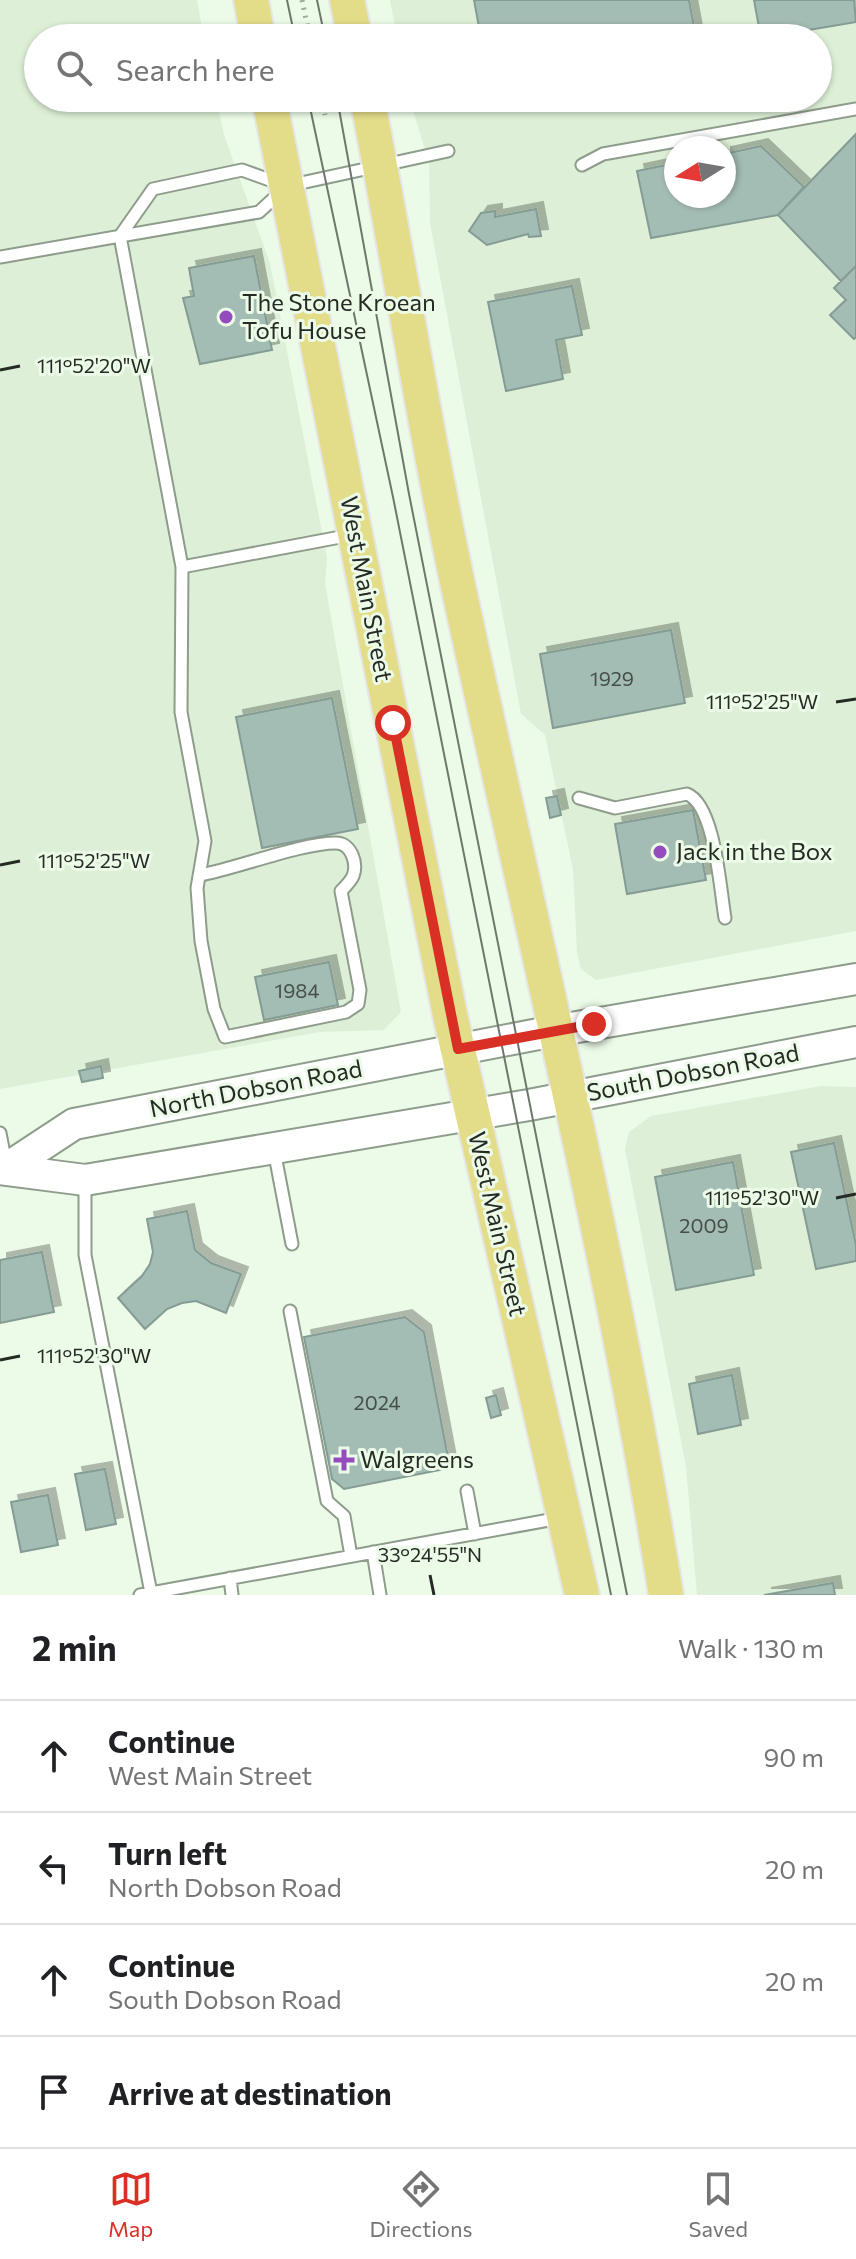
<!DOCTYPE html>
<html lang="en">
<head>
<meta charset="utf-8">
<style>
	body { margin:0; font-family:Commissioner,sans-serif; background:#f2f2f2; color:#202124 }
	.compass { position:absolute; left:664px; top:136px; width:72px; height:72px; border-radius:50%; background:#fff; box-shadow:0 2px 6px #0004; rotate:259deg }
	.stop { position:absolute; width:24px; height:24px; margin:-18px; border:6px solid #d93025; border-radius:50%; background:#fff }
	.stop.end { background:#d93025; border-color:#fff; box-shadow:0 2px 8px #0008 }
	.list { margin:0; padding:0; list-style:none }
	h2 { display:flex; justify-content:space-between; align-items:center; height:104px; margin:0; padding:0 32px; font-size:34px }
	h2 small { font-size:26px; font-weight:400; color:#757577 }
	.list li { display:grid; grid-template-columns:52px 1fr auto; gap:24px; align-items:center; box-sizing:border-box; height:112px; padding:0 32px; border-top:2px solid #e0e0e0 }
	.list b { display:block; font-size:30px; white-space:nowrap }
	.list p { margin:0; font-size:26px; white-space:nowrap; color:#757577 }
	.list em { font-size:26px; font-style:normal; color:#757577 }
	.icon { flex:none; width:44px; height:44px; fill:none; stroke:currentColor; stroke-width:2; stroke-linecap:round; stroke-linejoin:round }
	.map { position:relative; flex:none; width:856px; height:1595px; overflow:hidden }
	.search { position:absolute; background:#fff; box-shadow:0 2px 6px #0004; left:24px; right:24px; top:24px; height:88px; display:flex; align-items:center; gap:20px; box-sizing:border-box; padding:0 28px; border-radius:44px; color:#757577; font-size:30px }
	.sheet { height:552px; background:#fff }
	nav { display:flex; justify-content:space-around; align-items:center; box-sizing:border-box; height:112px; border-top:2px solid #e0e0e0; background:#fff; font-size:22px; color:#757577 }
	nav a { display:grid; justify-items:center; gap:4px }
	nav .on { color:#d93025 }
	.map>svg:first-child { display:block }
	.built { fill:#ddf0d7; fill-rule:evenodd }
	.building { fill:#a3bcb4; stroke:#849c94; stroke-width:2; filter:url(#shadow) }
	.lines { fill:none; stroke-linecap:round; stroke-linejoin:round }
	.service-casing { stroke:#8e9c8b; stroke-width:15 }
	.secondary-casing { stroke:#8e9c8b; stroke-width:34 }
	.primary-casing { stroke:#e5e6e5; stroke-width:38 }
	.path { stroke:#9eaa9b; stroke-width:5; stroke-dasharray:2 6; stroke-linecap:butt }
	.service { stroke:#fff; stroke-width:11 }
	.secondary { stroke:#fff; stroke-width:30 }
	.primary { stroke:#e3dc89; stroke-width:34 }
	.tram { stroke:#6e776c; stroke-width:2 }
	.route { stroke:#d93025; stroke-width:10 }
	.ticks { fill:none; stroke:#252b24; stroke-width:3 }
	.poi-dot { fill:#944bbe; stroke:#ecfbe8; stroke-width:3 }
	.labels { text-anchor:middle; stroke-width:6; stroke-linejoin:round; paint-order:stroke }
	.number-label { font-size:20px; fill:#444f48 }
	.poi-label { font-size:24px; fill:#252b24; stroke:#ecfbe8; text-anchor:start }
	.street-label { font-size:24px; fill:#252b24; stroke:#ecfbe8 }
	.ticks-label { font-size:20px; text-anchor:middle; fill:#252b24; stroke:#ecfbe8; stroke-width:6; stroke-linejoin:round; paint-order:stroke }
</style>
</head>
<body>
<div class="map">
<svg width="856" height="1595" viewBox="0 0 856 1595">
	<defs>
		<filter id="shadow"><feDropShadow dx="7" dy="-7" stdDeviation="0" flood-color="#0004"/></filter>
	</defs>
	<rect width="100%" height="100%" fill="#ecfbe8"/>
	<!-- built -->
	<path class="built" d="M0 0H197L204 38H38V98H216L224 135 270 263 327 558 325 583 401 1012 384 1030 320 1032 0 1089Z
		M390 0H856V931L596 980 581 969 577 953 573 870 545 735 521 714 430 223 429 162 409 98H818V38H397ZM676 148H724V196H676Z
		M821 1086 856 1087V1595H697L686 1467 625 1149 629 1132 651 1116Z"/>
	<!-- building -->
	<path class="building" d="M474 0H689L696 38H481Z
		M754 0H854L856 22 761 38Z
		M856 134V266L841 281 778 215Z
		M761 146 804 187 778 215 651 238 637 171 676 163V196H724V154Z
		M536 209 541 236 529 237 528 234 487 245 469 231 481 213 495 211V217Z
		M254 256 272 350 200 364 183 298 194 296 189 268Z
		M856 266V337L854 339 830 315 846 300 834 288Z
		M572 286 582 335 556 340 563 379 506 391 488 302Z
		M671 630 685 703 553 728 540 654Z
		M332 698 358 829 262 848 236 717Z
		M557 796 561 815 550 818 546 798Z
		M693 810 706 880 627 894 615 824Z
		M329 962 338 1005 264 1020 255 977Z
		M101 1066 103 1078 82 1082 79 1071Z
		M834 1143 856 1245V1261L816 1269 791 1152Z
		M733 1162 754 1275 676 1290 655 1177Z
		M187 1211 195 1250 211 1263 241 1274 226 1313 196 1301 182 1303 167 1309 145 1329 118 1298 142 1276 150 1264 153 1252 147 1219Z
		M42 1252 54 1312 0 1323V1260Z
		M405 1317 424 1332 450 1468 344 1489 332 1479 304 1337Z
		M732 1375 741 1425 698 1434 689 1384Z
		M496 1395 501 1415 491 1418 486 1398Z
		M105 1469 116 1524 86 1530 75 1474Z
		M48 1495 58 1545 21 1552 11 1502Z
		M833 1583 835 1595H764Z"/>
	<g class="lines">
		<defs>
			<path id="service" d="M582 165 603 154 856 109
				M0 257 259 212 287 186 448 151
				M182 567 351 535
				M579 798 615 808 687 794C715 805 720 889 725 918
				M200 875C238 868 301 843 336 843 351 843 358 863 353 876 351 881 345 887 341 891L360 990 358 1004 346 1012 225 1037 214 1009 201 941 197 888 205 841 181 712 182 567 120 236 153 189 242 170 278 183
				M0 1133 6 1164
				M274 1150 292 1244
				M85 1181V1255L151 1593
				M290 1311 327 1501 344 1516 351 1556
				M467 1491 475 1534
				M373 1552 380 1595
				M230 1578 232 1595
				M140 1595 560 1518"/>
			<path id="secondary" d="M7 1168 74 1124 554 1031 856 979
				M0 1169 85 1180 529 1105 856 1042"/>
			<path id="primary" d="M251 0 258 38
				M347 0 355 38
				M269 98 450 1015 582 1595
				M367 98C401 271 427 446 465 618 535 943 614 1267 666 1595"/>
		</defs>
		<!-- service casing -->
		<use href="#service" class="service-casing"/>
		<!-- secondary casing -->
		<use href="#secondary" class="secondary-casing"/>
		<!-- primary casing -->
		<use href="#primary" class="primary-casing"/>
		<!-- path -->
		<path class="path" d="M302 0 310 38
			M322 98 325 115"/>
		<!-- service -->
		<use href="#service" class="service"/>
		<!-- secondary -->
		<use href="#secondary" class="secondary"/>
		<!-- primary -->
		<use href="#primary" class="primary"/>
		<!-- tram -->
		<path class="tram" d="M287 0 295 38
			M317 0 325 38
			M308 98 393 497 611 1595
			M337 98 409 494 627 1595"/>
	</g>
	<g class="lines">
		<!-- route -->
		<path class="route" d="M393 723 458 1049 594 1024"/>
	</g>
	<!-- ticks -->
	<path class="ticks" d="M0 370 20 366M836 702 856 699M0 865 20 861M836 1198 856 1194M0 1360 20 1356M430 1575 434 1595"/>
	<!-- markers -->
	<g class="poi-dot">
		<circle cx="226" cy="317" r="8"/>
		<circle cx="660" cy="852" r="8"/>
		<path d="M340 1448h8v8h8v8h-8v8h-8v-8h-8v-8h8z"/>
	</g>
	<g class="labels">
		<!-- number labels -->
		<g class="number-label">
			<text x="612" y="686">1929</text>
			<text x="297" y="998">1984</text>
			<text x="704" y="1233">2009</text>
			<text x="377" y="1410">2024</text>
		</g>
		<!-- poi labels -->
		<g class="poi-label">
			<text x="242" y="311">The Stone Kroean<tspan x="242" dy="28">Tofu House</tspan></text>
			<text x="676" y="860">Jack in the Box</text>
			<text x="360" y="1468">Walgreens</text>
		</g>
		<!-- street labels -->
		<g class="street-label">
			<text transform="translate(366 589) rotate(79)" y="8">West Main Street</text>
			<text transform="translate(693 1073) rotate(-11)" y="8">South Dobson Road</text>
			<text transform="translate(256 1089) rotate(-11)" y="8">North Dobson Road</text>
			<text transform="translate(497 1224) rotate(77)" y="8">West Main Street</text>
		</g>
	</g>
	<g class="ticks-label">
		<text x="94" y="373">111°52'20"W</text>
		<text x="762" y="709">111°52'25"W</text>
		<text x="94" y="868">111°52'25"W</text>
		<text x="762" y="1205">111°52'30"W</text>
		<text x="94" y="1363">111°52'30"W</text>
		<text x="430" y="1562">33°24'55"N</text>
	</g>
</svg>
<svg class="compass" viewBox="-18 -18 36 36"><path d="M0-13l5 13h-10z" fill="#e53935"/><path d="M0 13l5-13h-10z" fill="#757577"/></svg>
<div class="stop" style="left:393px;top:723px"></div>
<div class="stop end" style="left:594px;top:1024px"></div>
<div class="search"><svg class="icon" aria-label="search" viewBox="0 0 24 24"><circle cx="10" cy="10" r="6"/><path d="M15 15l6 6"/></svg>Search here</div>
</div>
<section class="sheet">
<h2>2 min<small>Walk · 130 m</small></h2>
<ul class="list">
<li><svg class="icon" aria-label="ahead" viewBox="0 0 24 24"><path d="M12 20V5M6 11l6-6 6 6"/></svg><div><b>Continue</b><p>West Main Street</p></div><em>90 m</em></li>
<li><svg class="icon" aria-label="left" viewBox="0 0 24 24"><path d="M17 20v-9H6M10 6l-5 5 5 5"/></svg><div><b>Turn left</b><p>North Dobson Road</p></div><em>20 m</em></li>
<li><svg class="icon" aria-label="ahead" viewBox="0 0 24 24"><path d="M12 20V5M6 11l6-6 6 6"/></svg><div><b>Continue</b><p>South Dobson Road</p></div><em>20 m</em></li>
<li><svg class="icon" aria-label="arrive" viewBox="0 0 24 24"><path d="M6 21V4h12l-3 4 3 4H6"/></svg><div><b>Arrive at destination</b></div></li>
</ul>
</section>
<nav>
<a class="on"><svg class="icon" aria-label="map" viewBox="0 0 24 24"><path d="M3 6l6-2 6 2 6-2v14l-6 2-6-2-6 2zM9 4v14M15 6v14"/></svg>Map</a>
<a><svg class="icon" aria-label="directions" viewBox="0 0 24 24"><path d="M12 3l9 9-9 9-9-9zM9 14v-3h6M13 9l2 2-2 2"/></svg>Directions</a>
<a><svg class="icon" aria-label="saved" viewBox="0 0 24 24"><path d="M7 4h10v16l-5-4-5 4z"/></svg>Saved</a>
</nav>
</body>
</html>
